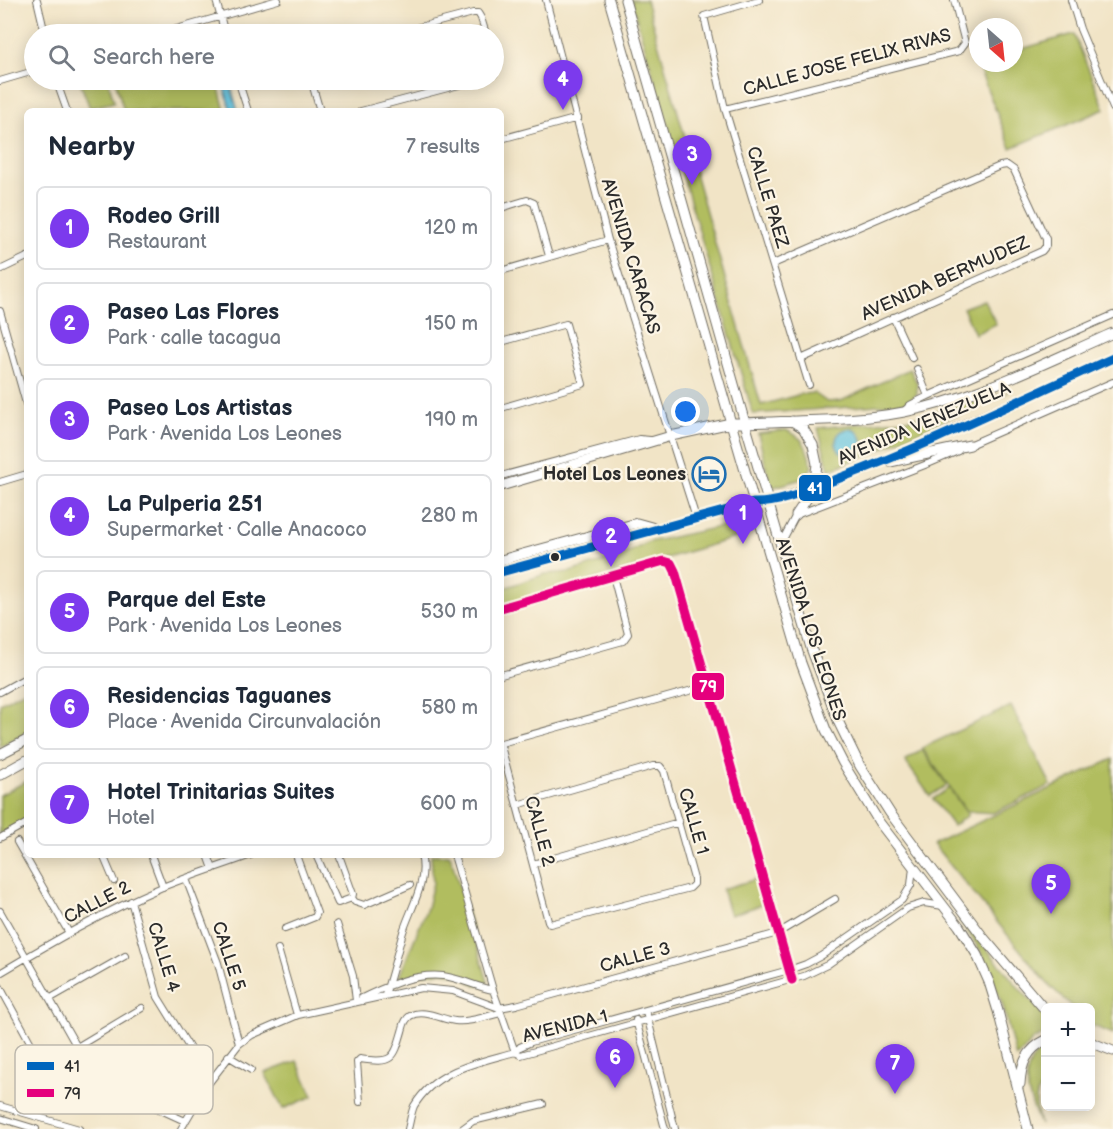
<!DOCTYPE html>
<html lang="en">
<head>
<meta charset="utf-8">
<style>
	body { margin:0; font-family:"Balsamiq Sans",sans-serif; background:#f2f2f3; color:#1f2937 }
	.controls { position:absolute; right:18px; bottom:18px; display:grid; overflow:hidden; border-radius:9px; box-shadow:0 3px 15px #0003 }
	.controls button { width:54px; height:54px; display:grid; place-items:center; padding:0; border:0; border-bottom:2px solid #e0e1e3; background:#fff; color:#1f2937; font:30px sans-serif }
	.compass { position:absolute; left:969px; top:18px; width:54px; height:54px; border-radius:50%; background:#fff; box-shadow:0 3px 15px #0003; rotate:153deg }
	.you { position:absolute; left:686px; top:412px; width:21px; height:21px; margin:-15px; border:4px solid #fff; border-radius:50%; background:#1a73e8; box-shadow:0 0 0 9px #1a73e833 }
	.badge { display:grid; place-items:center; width:39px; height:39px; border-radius:50%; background:#7c3aed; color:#fff; font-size:20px; font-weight:700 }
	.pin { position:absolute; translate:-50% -50px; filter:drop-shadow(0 2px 3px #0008) }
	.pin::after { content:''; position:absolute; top:32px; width:21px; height:18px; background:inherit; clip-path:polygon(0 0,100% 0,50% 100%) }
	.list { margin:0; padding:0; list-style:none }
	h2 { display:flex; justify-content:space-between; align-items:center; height:78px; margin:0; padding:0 24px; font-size:26px }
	h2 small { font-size:20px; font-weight:400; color:#747a83 }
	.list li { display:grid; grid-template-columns:39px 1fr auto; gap:18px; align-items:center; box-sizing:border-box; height:84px; margin:0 12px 12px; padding:0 12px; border:2px solid #e0e1e3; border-radius:9px }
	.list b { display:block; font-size:22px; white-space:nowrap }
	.list p { margin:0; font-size:20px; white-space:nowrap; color:#747a83 }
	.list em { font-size:20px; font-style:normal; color:#747a83 }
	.icon { flex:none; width:33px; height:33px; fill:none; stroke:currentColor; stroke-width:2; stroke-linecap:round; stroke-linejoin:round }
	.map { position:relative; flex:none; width:1113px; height:1129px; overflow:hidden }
	.search { position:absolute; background:#fff; box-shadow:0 3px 15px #0003; left:24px; top:24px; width:480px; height:66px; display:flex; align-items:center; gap:15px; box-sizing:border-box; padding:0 21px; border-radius:33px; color:#747a83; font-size:22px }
	.panel { position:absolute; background:#fff; box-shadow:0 3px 15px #0003; left:24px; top:108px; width:480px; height:750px; border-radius:9px }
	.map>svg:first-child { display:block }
	.green { fill:#b1bd5f; stroke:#6e7445; stroke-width:1.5 }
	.water { fill:#61c2df; stroke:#467685; stroke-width:1.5 }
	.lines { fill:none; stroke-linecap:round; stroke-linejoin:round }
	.street-casing { stroke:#706c61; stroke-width:8 }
	.secondary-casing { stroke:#706c61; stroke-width:11 }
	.primary-casing { stroke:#706c61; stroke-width:11 }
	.street { stroke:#fff; stroke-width:6 }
	.secondary { stroke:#fff; stroke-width:9 }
	.primary { stroke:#fff; stroke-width:9 }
	.bus-1-casing { stroke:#fcf5e5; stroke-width:14 }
	.bus-2-casing { stroke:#fcf5e5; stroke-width:14 }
	.bus-1 { stroke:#0065bd; stroke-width:9 }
	.bus-2 { stroke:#e5007d; stroke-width:9 }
	.bus-dot { fill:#2b2b2b; stroke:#fcf5e5; stroke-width:2 }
	.labels { text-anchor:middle; stroke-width:4.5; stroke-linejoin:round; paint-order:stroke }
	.street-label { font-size:18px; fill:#2b2b2b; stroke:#fcf5e5 }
	.poi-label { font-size:18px; font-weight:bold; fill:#2b2b2b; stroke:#fcf5e5; text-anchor:end }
	.key { fill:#fcf5e5; stroke:#bdb8ad; stroke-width:1.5 }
	.key-label { font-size:16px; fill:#2b2b2b }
	.line-badge { stroke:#fcf5e5; stroke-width:2 }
	.badge-label { font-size:16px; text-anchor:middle; font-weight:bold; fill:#fff }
</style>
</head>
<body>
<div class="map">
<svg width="1113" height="1129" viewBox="0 0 1113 1129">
	<rect width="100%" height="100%" fill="#fcf5e5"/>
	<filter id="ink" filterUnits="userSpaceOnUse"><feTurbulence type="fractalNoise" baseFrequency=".0167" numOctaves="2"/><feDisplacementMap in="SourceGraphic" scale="12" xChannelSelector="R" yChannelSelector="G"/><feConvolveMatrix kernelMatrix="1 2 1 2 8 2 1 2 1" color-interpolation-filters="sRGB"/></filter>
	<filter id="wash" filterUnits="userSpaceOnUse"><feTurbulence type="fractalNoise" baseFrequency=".008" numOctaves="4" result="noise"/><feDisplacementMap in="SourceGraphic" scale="24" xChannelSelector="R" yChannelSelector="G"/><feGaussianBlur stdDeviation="1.35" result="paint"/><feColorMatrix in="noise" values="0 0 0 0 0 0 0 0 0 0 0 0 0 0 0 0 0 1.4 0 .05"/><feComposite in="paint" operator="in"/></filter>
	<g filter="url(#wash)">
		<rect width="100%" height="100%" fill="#f1e4c6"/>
		<!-- green -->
		<path class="green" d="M631 0H646L761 405 802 394 814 393 827 402 841 401 910 369 917 383V394L906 403 753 414Z
			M1074 34 1105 109 1011 148 976 61 978 60V63H1014V51Z
			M79 80H108L114 102 90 108Z
			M115 80H217L225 111H124Z
			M984 300 996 324 975 334 963 308Z
			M1008 392 883 448 829 470 818 428 908 419Z
			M786 430C806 439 806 446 812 467L805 478 771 488 758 434Z
			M738 523 742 534 738 537 501 607V589L545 574 570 572 621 556 649 542Z
			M27 689V733L0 747V703Z
			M1011 706 1051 785 993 813 966 811 922 748Z
			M922 750 947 785 930 796 905 761Z
			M1113 759V1034L1091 1025 1090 1008 1072 1007 1047 983 933 844Z
			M27 781V820L0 835V795Z
			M949 788 968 815 953 826 933 799Z
			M431 855H450L488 982 476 986 459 975 441 972 399 977 427 908 433 883Z
			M757 879 764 904 730 915 722 889Z
			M958 917 968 926 1019 988 1045 1015V1034L1034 1039 1016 1058 1003 1006 982 953Z
			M1045 1046V1081C1032 1097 1036 1105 1040 1125 1031 1100 1018 1079 1035 1056 1038 1051 1040 1049 1045 1046Z
			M297 1061 313 1096 283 1109 265 1073Z"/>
		<!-- water -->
		<path class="water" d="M222 80H229L238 111H231Z
			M836 442a13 13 0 1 1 26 0a13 13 0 1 1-26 0Z"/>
	</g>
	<g filter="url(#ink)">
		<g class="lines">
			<defs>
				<path id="street" d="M37 0 45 34
					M216 0 225 34
					M546 0 608 240 696 518
					M759 0 704 16 725 109 809 385
					M1071 0 1080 29 1113 108
					M159 34 278 0
					M393 34 473 13H478L481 18 486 34
					M494 59 496 68 494 74
					M56 80 67 111
					M238 80 248 111
					M311 80 320 111
					M0 81 34 71
					M725 109 959 51 965 43 954 0
					M361 111 478 80
					M501 139 578 118
					M501 208 527 200 534 203 549 256
					M773 264 1000 166 1007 165 1014 170 1046 239V246L1042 251 801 359
					M0 270 27 257
					M501 271 608 240
					M0 311 27 407
					M893 317 912 358
					M501 342 566 324 583 384 501 408
					M917 369 928 396
					M904 411 910 405 928 396 1113 315
					M967 446 1113 382
					M501 476 639 439 650 440
					M0 482 27 474
					M781 543 796 515 930 463 958 451
					M501 608 664 561 671 563 675 571 792 980
					M501 675 623 641 628 634 613 576
					M0 692 27 677
					M501 743 707 686
					M501 746 548 921 550 924 690 888 694 884V879L664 771 660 766H653L517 805
					M0 838 27 823
					M17 842 69 933
					M103 855 114 881
					M151 855 163 887
					M208 855 213 869
					M316 855 338 903 352 898 353 894 339 855
					M454 855 493 990 515 1052
					M533 864 679 822
					M186 879 218 963 239 1044
					M352 898 355 902 364 905 410 885
					M131 901 158 997 210 1081
					M0 911 77 1047 142 1008
					M337 924 353 976 356 1001
					M285 929 315 917 317 913 296 855
					M278 949 297 1015
					M0 973C52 942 104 912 160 888 190 876 221 866 251 855
					M0 987 40 1060V1067L23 1112
					M385 995C392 974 397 953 403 932 411 907 428 882 421 855
					M51 998 125 956
					M362 998C387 986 414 973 443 976 460 978 476 987 493 990
					M646 1011 675 1129
					M636 1020 665 1129
					M515 1052 521 1055 804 976 827 965 908 908 924 903 943 906
					M106 1053 165 1076 205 1088
					M228 1056 251 1070
					M74 1084 148 1104 185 1121
					M360 1102 357 1062 360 1059C394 1064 394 1059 403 1028 404 1023 406 1019 410 1016 424 1008 442 1020 455 1021 470 1023 486 1016 501 1013
					M0 1106 79 1129
					M0 1118 36 1129
					M181 1129 205 1088 239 1044 252 1035 298 1015 421 988 453 991 499 1008 516 1005 778 933 835 899
					M408 1129C410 1122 411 1113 414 1106 436 1069 477 1063 515 1052L520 1047 531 1042 789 970 806 964 821 956 902 900 911 885 913 867
					M462 1129 473 1121 543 1104"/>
				<path id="secondary" d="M609 0 731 423
					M625 0 745 423C798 420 852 422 904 412 977 398 1046 362 1113 333
					M792 421 803 428 813 445 817 464 814 488 796 515
					M890 462 970 445
					M770 503 873 465 1113 358"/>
				<path id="primary" d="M731 423 801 663 826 730 843 763 879 822 959 926 977 955 989 982 998 1011 1028 1129
					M501 486 671 436 731 423H745L811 648 839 723 860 766 890 813 983 937 1046 1011
					M501 560 637 523 655 528
					M501 572 753 503H770
					M0 754 27 740
					M0 775 27 760
					M1090 1042 1113 1051
					M1020 1084C1021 1064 1027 1049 1046 1040"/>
			</defs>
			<!-- street casing -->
			<use href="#street" class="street-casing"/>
			<!-- secondary casing -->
			<use href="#secondary" class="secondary-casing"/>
			<!-- primary casing -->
			<use href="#primary" class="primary-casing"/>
			<!-- street -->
			<use href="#street" class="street"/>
			<!-- secondary -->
			<use href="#secondary" class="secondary"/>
			<!-- primary -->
			<use href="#primary" class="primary"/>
			<defs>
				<path id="bus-1" d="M501 572 753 503C783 504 813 488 840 478 933 443 1023 398 1113 358"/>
				<path id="bus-2" d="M501 608 664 561 671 563 675 571 792 980"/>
			</defs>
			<!-- bus-1 casing -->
			<use href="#bus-1" class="bus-1-casing"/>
			<!-- bus-2 casing -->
			<use href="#bus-2" class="bus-2-casing"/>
			<!-- bus-1 -->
			<use href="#bus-1" class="bus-1"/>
			<!-- bus-2 -->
			<use href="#bus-2" class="bus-2"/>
		</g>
	</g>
	<!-- icons -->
	<defs>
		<symbol id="hotel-ring" viewBox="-11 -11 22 22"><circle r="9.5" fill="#fcf5e5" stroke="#1f6fb2" stroke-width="1.5"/><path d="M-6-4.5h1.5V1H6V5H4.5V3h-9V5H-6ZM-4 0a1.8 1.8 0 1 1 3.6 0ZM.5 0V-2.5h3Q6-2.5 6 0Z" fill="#1f6fb2"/></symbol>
	</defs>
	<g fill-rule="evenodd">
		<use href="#hotel-ring" x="690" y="455" width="38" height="38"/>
	</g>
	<!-- markers -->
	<circle class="bus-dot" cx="555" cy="557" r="5"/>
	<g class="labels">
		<!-- street labels -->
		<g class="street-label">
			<text transform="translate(847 62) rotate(-15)" y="6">CALLE JOSE FELIX RIVAS</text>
			<text transform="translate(768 197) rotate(73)" y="6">CALLE PAEZ</text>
			<text transform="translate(631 256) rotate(73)" y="6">AVENIDA CARACAS</text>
			<text transform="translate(945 278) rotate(-24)" y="6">AVENIDA BERMUDEZ</text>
			<text transform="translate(924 423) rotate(-23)" y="6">AVENIDA VENEZUELA</text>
			<text transform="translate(811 629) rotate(72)" y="6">AVENIDA LOS LEONES</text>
			<text transform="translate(694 821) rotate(74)" y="6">CALLE 1</text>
			<text transform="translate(540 831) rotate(75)" y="6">CALLE 2</text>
			<text transform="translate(97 902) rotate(-27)" y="6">CALLE 2</text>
			<text transform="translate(229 956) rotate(72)" y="6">CALLE 5</text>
			<text transform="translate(164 957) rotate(73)" y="6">CALLE 4</text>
			<text transform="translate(635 957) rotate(-15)" y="6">CALLE 3</text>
			<text transform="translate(565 1026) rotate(-14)" y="6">AVENIDA 1</text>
		</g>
		<!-- poi labels -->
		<g class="poi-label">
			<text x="686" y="480">Hotel Los Leones</text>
		</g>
	</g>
	<!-- legend -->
	<rect x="15" y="1045" width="198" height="69" rx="9" class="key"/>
	<rect x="27" y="1062" width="27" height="8" fill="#0065bd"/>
	<rect x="27" y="1089" width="27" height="8" fill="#e5007d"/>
	<g class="key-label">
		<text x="64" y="1072">41</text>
		<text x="64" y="1099">79</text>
	</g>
	<g class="line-badge">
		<rect x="798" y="474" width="34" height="28" rx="6" fill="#0065bd"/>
		<rect x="691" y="672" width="34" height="29" rx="6" fill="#e5007d"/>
	</g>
	<g class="badge-label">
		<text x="815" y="494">41</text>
		<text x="708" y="692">79</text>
	</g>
</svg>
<div class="controls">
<button>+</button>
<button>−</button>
</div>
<svg class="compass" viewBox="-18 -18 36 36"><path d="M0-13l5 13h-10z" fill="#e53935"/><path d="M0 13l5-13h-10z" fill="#747a83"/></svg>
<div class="you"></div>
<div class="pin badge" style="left:743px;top:544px">1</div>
<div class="pin badge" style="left:611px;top:567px">2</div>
<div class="pin badge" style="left:692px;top:185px">3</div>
<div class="pin badge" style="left:563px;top:110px">4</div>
<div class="pin badge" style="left:1051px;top:914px">5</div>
<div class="pin badge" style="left:615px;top:1088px">6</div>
<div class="pin badge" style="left:895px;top:1094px">7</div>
<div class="search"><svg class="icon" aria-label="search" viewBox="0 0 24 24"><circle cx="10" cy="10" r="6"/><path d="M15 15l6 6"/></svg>Search here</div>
<section class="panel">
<h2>Nearby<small>7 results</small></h2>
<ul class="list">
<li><span class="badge">1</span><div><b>Rodeo Grill</b><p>Restaurant</p></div><em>120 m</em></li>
<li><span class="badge">2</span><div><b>Paseo Las Flores</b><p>Park · calle tacagua</p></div><em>150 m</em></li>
<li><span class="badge">3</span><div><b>Paseo Los Artistas</b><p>Park · Avenida Los Leones</p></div><em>190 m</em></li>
<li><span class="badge">4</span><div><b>La Pulperia 251</b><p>Supermarket · Calle Anacoco</p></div><em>280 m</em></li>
<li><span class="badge">5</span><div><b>Parque del Este</b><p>Park · Avenida Los Leones</p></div><em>530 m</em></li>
<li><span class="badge">6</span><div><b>Residencias Taguanes</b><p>Place · Avenida Circunvalación</p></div><em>580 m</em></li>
<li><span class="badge">7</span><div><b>Hotel Trinitarias Suites</b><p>Hotel</p></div><em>600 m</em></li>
</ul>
</section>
</div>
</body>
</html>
